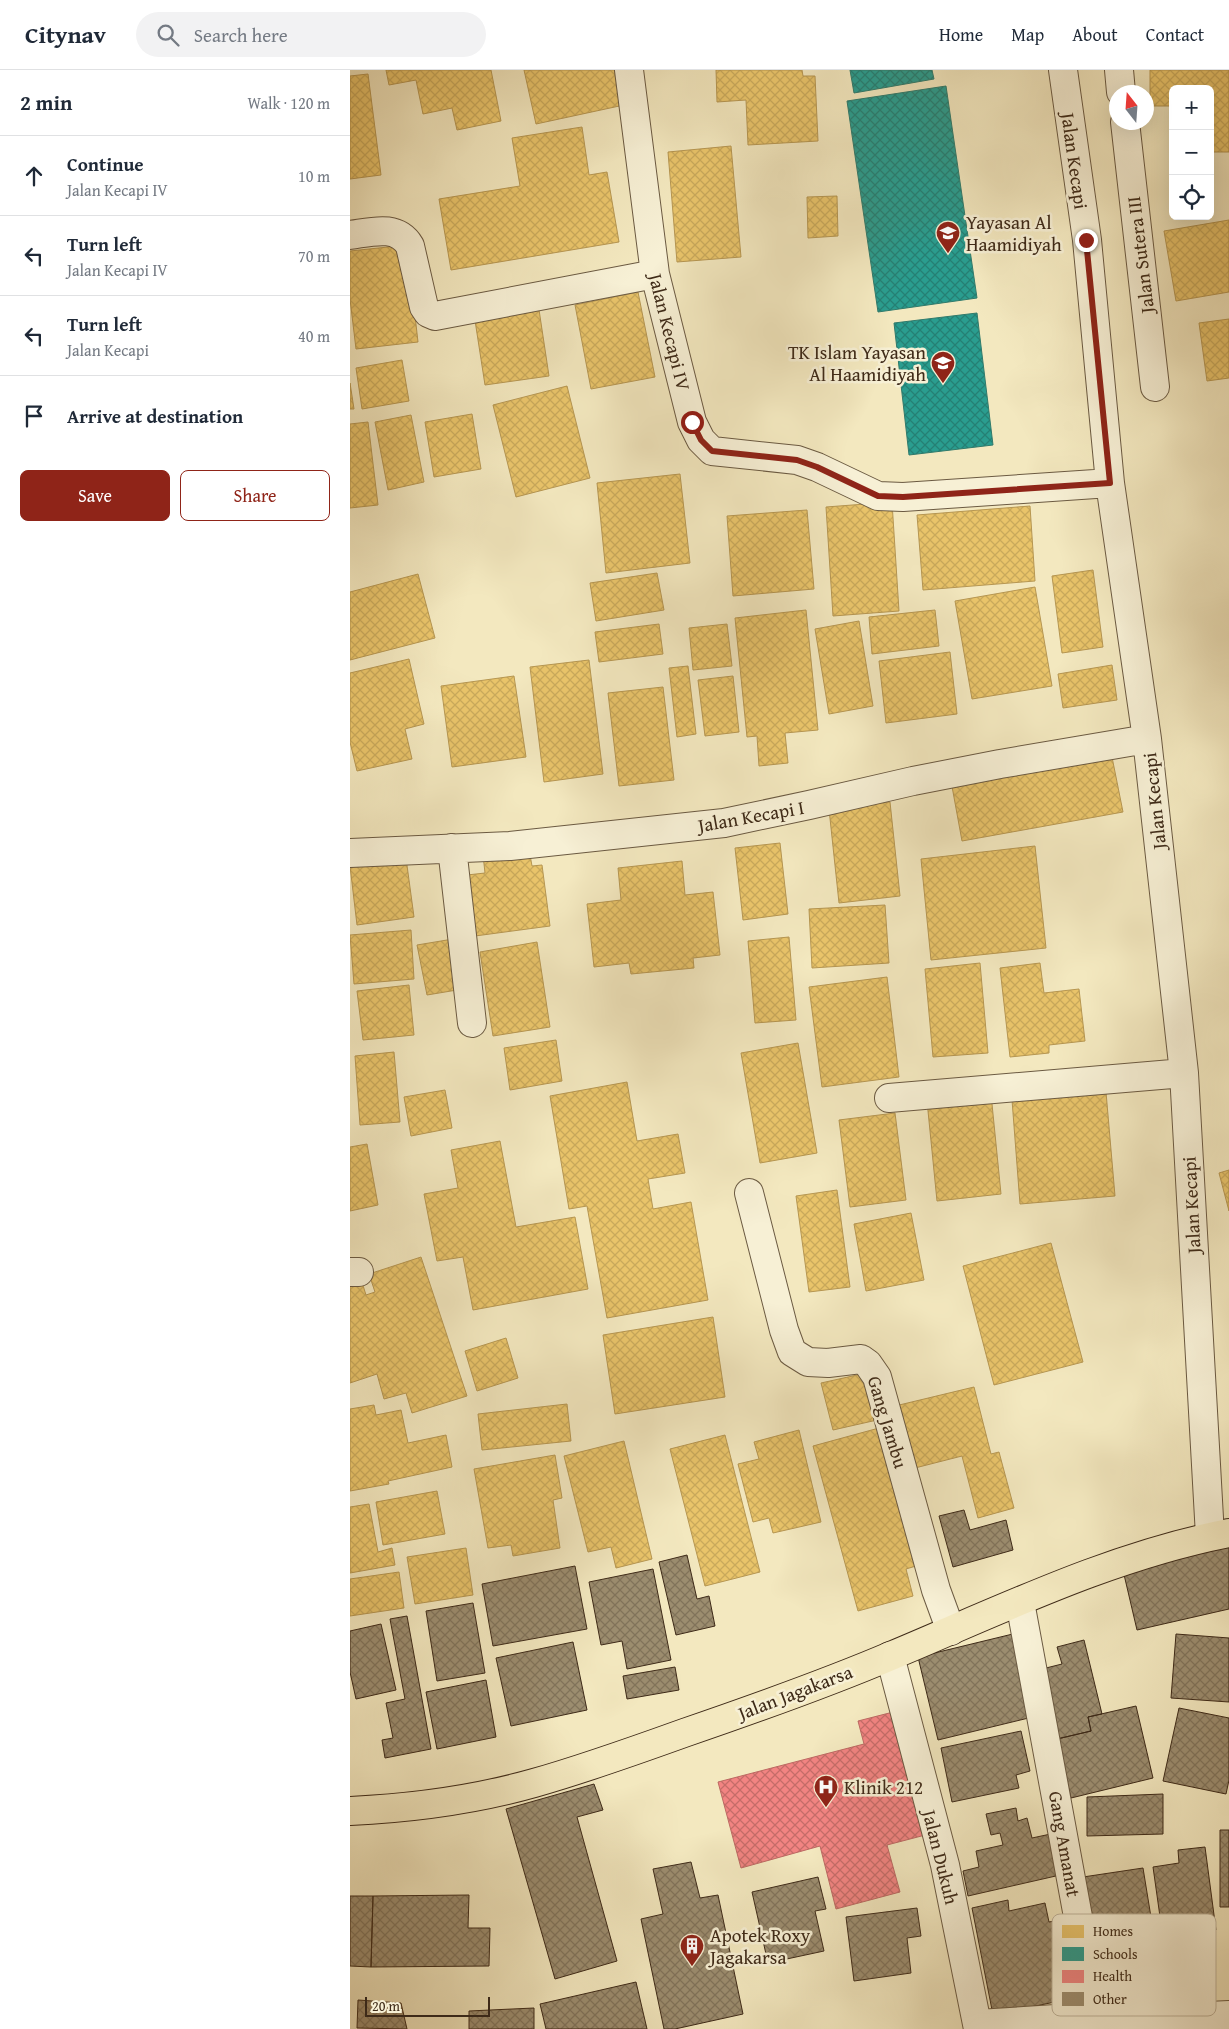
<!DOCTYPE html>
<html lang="en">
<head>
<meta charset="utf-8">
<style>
	body { margin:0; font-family:"Gentium Book Plus",serif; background:#f2f2f3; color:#1f2937 }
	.controls { position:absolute; right:15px; top:15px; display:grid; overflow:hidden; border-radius:8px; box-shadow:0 5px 20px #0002 }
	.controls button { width:45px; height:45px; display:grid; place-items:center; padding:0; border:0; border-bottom:1px solid #e0e1e3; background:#fff; color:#1f2937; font:25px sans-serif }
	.compass { position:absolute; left:759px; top:15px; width:45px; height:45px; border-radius:50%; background:#fff; box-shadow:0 5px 20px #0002; rotate:343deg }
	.scale { position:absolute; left:15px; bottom:12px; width:125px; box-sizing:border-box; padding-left:5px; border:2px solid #3e2a18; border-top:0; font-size:14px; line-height:18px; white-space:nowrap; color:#3e2a18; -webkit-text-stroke:4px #f7f0d5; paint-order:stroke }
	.stop { position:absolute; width:15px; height:15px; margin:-11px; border:4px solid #8f2418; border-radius:50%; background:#fff }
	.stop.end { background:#8f2418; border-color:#fff; box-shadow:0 1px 5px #0008 }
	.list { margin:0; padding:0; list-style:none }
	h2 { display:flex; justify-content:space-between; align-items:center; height:65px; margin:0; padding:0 20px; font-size:21px }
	h2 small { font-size:16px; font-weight:400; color:#747a83 }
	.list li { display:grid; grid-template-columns:32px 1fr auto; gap:15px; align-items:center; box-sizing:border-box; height:80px; padding:0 20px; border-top:1px solid #e0e1e3 }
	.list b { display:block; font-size:19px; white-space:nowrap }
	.list p { margin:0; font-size:16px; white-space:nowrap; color:#747a83 }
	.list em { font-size:16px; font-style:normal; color:#747a83 }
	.actions { display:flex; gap:10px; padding:15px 20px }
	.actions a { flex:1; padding:11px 0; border:1px solid #8f2418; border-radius:8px; text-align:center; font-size:18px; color:#8f2418 }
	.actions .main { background:#8f2418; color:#fff }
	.icon { flex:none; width:28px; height:28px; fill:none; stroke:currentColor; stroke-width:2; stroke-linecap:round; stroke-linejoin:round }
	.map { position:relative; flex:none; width:879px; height:1959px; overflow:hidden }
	header { display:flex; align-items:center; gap:30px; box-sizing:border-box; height:70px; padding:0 25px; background:#fff; border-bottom:1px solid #e0e1e3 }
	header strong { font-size:24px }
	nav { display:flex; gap:28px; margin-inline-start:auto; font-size:18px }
	.search { width:350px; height:45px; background:#f2f2f3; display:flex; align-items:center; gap:12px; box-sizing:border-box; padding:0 18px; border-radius:28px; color:#747a83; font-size:19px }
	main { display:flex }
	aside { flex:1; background:#fff }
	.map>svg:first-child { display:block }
	.homes { fill:url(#homes-cross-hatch); stroke:#b69651 }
	.schools { fill:url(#schools-cross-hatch); stroke:#307a6b }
	.health { fill:url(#health-cross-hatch); stroke:#bc6962 }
	.building { fill:url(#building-cross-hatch); stroke:#3e2a18 }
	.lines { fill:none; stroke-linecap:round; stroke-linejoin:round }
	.minor-casing { stroke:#6b5a42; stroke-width:30 }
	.major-casing { stroke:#3e2a18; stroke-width:30 }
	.minor { stroke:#f7f0d5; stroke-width:28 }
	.major { stroke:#f3e8bf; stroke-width:28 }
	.route { stroke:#8f2418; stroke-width:6 }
	.labels { text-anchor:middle; stroke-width:5; stroke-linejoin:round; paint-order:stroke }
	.street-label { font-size:19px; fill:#3e2a18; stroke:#f7f0d5 }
	.poi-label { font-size:19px; fill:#3e2a18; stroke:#f7f0d5; text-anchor:start }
	.key { fill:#f7f0d5; stroke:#c0b59c; stroke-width:1 }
	.key-label { font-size:14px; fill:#3e2a18 }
</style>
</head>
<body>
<header>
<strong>Citynav</strong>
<div class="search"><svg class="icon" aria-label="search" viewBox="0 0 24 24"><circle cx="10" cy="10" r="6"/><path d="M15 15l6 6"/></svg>Search here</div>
<nav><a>Home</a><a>Map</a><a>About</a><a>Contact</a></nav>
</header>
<main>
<aside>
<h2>2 min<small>Walk · 120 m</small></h2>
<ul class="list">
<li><svg class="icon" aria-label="ahead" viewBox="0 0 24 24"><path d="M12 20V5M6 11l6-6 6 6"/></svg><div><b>Continue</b><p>Jalan Kecapi IV</p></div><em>10 m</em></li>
<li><svg class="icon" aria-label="left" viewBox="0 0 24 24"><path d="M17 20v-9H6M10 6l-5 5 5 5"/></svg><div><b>Turn left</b><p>Jalan Kecapi IV</p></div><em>70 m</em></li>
<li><svg class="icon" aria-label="left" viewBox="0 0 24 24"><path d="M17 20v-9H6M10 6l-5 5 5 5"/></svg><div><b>Turn left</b><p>Jalan Kecapi</p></div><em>40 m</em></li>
<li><svg class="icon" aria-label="arrive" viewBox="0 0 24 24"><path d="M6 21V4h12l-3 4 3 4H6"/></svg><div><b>Arrive at destination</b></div></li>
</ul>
<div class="actions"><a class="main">Save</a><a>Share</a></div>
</aside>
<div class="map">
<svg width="879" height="1959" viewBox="0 0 879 1959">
	<defs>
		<pattern id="homes-cross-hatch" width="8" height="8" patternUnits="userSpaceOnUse" patternTransform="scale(1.25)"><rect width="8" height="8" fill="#e9c46a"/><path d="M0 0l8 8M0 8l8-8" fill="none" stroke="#c9a95b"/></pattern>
		<pattern id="schools-cross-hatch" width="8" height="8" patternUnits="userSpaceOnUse" patternTransform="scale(1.25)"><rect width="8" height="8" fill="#2a9d8f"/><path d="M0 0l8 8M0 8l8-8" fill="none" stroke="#258074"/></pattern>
		<pattern id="health-cross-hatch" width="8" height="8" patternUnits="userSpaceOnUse" patternTransform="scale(1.25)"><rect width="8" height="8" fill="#f28482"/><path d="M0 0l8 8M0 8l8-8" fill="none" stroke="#c56c69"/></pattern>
		<pattern id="building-cross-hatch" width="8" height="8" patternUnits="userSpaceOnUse" patternTransform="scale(1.25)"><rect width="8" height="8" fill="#9c8d6f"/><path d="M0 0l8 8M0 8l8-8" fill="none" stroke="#81735a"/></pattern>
	</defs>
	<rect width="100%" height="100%" fill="#f3e8bf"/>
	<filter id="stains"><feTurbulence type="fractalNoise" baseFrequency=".004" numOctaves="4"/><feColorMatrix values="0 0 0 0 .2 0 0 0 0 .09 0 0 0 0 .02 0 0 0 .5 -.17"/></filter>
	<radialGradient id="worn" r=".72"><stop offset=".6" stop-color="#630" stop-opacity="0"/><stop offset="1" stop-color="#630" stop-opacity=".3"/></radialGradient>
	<!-- homes -->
	<path class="homes" d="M36 0H141L151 51 107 60 102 38 73 44 66 10 39 15Z
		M174 0H266L274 35 186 54Z
		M366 0H452L453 6H465L468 71 398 75 396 30 367 32Z
		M800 0H879V82H860V19H823V36H800Z
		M18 4 31 105 0 109V6Z
		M232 57 239 105 257 102 269 172 101 200 89 129 170 116 162 68Z
		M381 76 391 187 327 192 318 82Z
		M487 126 488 166 458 168 457 127Z
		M879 150V222L826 231 814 161Z
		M57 175 68 272 6 279 0 229V181Z
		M288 222 305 307 241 319 225 235Z
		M188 233 199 306 135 315 124 244Z
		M879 249V308L857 311 849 253Z
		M52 290 59 331 12 339 6 298Z
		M0 313 4 339H0Z
		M217 316 240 408 166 427 143 335Z
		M122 344 131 399 84 407 75 352Z
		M61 345 74 412 38 420 25 352Z
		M18 352 28 435 0 438V354Z
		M330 404 340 493 256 503 247 413Z
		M542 432 549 541 483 546 476 437Z
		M680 436 685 511 573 520 567 445Z
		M457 440 464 519 383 526 377 446Z
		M743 500 753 577 712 583 702 506Z
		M307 503 314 540 246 551 240 513Z
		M68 504 85 568 0 590V522Z
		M685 517 702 616 622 629 605 531Z
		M456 540 468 660 435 663 438 693 409 696 407 666 397 667 385 548Z
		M585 540 589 576 522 584 519 547Z
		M509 551 523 636 479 644 465 559Z
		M309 554 313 584 249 592 245 562Z
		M377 554 382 596 343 600 339 558Z
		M600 582 607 644 536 653 529 591Z
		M59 589 74 654 55 659 62 689 7 701 0 672V603Z
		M239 590 253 704 194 712 180 597Z
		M762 595 767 630 713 638 708 604Z
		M338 596 346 664 327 667 319 598Z
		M164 606 176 687 102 697 91 616Z
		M383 606 389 662 355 666 348 610Z
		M313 617 324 710 269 716 258 623Z
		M761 682 773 742 612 771 601 711Z
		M540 732 550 826 489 833 479 739Z
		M430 773 438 844 393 850 385 778Z
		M685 776 696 878 581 890 571 789Z
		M179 779 182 796 192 795 200 856 125 866 117 805 135 803 133 785Z
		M56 788 64 847 7 855 0 796Z
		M332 791 335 825 363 822 370 885 343 888 344 898 281 904 279 893 244 897 237 834 271 830 268 798Z
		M535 835 539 893 462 898 459 839Z
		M61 860 64 909 4 914 0 865Z
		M439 867 446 950 405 953 398 871Z
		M103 869 113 919 77 925 67 875Z
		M187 872 200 957 143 966 130 882Z
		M630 893 638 983 583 987 575 899Z
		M690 893 694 923 729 919 735 971 699 975V983L660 987 650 898Z
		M537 907 549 1007 472 1017 459 917Z
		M59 915 64 965 13 970 7 921Z
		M206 970 212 1011 160 1020 154 978Z
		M448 973 467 1083 410 1093 391 983Z
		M44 982 50 1052 10 1055 5 986Z
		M277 1012 287 1071 328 1064 335 1103 298 1109 303 1139 341 1132 358 1230 257 1248 237 1136 219 1139 200 1026Z
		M95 1020 102 1058 61 1066 54 1027Z
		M756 1022 765 1126 670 1134 662 1030Z
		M641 1024 651 1124 587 1131 577 1031Z
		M545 1043 556 1130 500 1137 489 1050Z
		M150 1071 166 1157 225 1147 238 1219 123 1240 113 1187 87 1191 74 1124 108 1118 101 1080Z
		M17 1074 28 1135 0 1141V1077Z
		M879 1100V1141L869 1103Z
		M487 1120 500 1217 459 1222 446 1126Z
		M561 1143 574 1210 516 1221 504 1154Z
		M701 1173 733 1292 644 1315 613 1196Z
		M71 1187 117 1326 62 1343 56 1323 34 1329 27 1304 0 1313V1212L11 1209 16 1225 25 1222 19 1204Z
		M363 1247 375 1327 265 1344 253 1265Z
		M156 1268 168 1308 127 1321 115 1281Z
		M516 1303 536 1348 483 1360 471 1313Z
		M624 1317 641 1384 649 1382 664 1438 628 1448 612 1386 561 1399 545 1336Z
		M217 1334 221 1371 132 1380 128 1344Z
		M24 1335 26 1345 51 1340 58 1373 96 1365 102 1397 38 1411 39 1414 0 1421V1339Z
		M529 1358 566 1496 556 1499 563 1526 508 1541 463 1376Z
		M449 1360 471 1452 423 1463 419 1448 403 1452 388 1394 409 1389 404 1372Z
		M375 1365 410 1502 355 1516 320 1379Z
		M274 1371 302 1489 266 1498 261 1477 238 1482 214 1386Z
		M205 1385 212 1428 203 1430 210 1478 163 1486 161 1475 138 1478 124 1399Z
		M87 1421 95 1464 33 1475 26 1432Z
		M19 1434 28 1482 42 1478 45 1495 0 1503V1437Z
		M116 1478 123 1525 65 1534 57 1487Z
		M49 1502 54 1538 0 1546V1509Z"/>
	<!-- schools -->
	<path class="schools" d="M500 0H582L584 9 504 23Z
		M596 16 627 228 528 242 497 31Z
		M627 243 643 375 559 385 544 253Z"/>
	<!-- health -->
	<path class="health" d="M551 1640 583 1763 537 1775 550 1822 486 1839 470 1776 391 1798 368 1712 514 1674 508 1651Z"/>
	<!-- building -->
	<path class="building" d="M614 1440 620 1460 656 1450 663 1480 603 1497 589 1446Z
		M879 1471V1539L787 1560 772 1496Z
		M337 1485 347 1529 359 1526 365 1556 326 1565 309 1492Z
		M225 1496 237 1559 143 1576 132 1514Z
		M303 1499 321 1590 277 1599 272 1571 251 1575 239 1512Z
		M123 1533 135 1603 87 1611 76 1541Z
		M57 1546 81 1679 35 1688 32 1670 43 1668 36 1633 55 1629 40 1549Z
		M31 1554 46 1620 6 1629 0 1602V1561Z
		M671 1562 691 1645 588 1670 568 1587Z
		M826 1564 879 1568V1632L821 1628Z
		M734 1570 752 1644 738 1647 741 1661 707 1669 688 1600 712 1594 707 1577Z
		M223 1572 237 1640 161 1656 146 1588Z
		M325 1597 329 1620 277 1629 273 1606Z
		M136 1610 146 1667 87 1679 76 1622Z
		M786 1636 803 1708 721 1728 707 1669 741 1661 738 1647Z
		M829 1638 879 1648V1710L876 1724 813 1711Z
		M671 1661 680 1701 666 1705 669 1718 602 1732 591 1678Z
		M244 1714 253 1740 227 1747 267 1891 205 1909 156 1739Z
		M813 1724V1764L737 1766V1727Z
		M666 1738 668 1751 677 1748 682 1768 710 1762 719 1803 618 1826 613 1801 629 1797 626 1781 653 1775 650 1763 641 1765 636 1744Z
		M870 1760H879V1837H870Z
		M855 1777 866 1860 813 1868 803 1797 829 1793 828 1780Z
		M341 1792 350 1828 368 1825 393 1944 325 1959H314L291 1849 313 1844 303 1799Z
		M793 1798 807 1884 747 1894 733 1807Z
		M468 1807 476 1839 465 1841 474 1881 418 1893 402 1822Z
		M119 1825 118 1858H140L139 1896 21 1897 23 1826Z
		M0 1826H23L21 1897 0 1896Z
		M658 1830 659 1841 695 1833 699 1852 722 1848 727 1875 709 1878 719 1929 643 1945 622 1838Z
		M567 1838 571 1866 557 1868 561 1903 504 1911 496 1847Z
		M286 1912 297 1959H196L190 1934Z
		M8 1930 51 1933 57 1959 7 1958Z
		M184 1938V1959H119V1941Z"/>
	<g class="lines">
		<defs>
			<path id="minor" d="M279 0 305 204 342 352 351 370 362 381 447 390 467 397 528 426 553 427 760 413
				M713 0 737 170 760 413 797 669 834 1003 860 1466
				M769 0 771 22
				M775 52 805 317
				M0 165C22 162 47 154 60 176L74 237 78 243 85 246 305 204
				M102 778 122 953
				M0 783 160 776 374 753 459 735 563 711 650 694 797 669
				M539 1028 834 1003
				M399 1123 434 1260 442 1282 458 1292 478 1293 511 1289 518 1294 527 1307 586 1520 601 1561
				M0 1202H9
				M670 1532 740 1912 755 1951
				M540 1586 595 1795 628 1959
				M628 1954 706 1949 755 1951 879 1945"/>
			<path id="major" d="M0 1741C62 1738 124 1730 184 1713 234 1699 284 1681 334 1663 404 1639 475 1614 543 1585 653 1539 761 1486 879 1463"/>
		</defs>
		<!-- minor casing -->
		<use href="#minor" class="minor-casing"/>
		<!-- major casing -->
		<use href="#major" class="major-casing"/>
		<!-- minor -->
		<use href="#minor" class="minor"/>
		<!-- major -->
		<use href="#major" class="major"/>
	</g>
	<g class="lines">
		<!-- route -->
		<path class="route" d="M342 352 351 370 362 381 447 390 467 397 528 426 553 427 760 413 736 170"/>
	</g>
	<!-- icons -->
	<defs>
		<symbol id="school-pin" viewBox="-11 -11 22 30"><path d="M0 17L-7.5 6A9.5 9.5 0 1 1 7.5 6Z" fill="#8f2418" stroke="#f7f0d5"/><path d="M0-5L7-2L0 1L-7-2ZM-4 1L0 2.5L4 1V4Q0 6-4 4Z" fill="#fff"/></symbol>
		<symbol id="hospital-pin" viewBox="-11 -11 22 30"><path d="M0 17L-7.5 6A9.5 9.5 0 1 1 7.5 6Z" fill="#8f2418" stroke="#f7f0d5"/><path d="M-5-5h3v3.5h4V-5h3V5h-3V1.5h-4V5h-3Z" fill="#fff"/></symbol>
		<symbol id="building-pin" viewBox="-11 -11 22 30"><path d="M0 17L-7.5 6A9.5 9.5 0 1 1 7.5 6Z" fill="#8f2418" stroke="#f7f0d5"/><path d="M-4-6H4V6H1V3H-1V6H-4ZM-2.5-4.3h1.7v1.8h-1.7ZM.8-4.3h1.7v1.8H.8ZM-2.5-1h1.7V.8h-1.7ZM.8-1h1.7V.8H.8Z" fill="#fff"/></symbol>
	</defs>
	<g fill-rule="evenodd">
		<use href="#school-pin" x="584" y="149" width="28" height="38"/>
		<use href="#school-pin" x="579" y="279" width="28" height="38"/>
		<use href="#hospital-pin" x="462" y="1703" width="28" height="38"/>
		<use href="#building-pin" x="328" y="1862" width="28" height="38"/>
	</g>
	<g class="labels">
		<!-- street labels -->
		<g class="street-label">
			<text transform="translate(725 91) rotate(82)" y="7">Jalan Kecapi</text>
			<text transform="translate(790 185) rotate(-97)" y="7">Jalan Sutera III</text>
			<text transform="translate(320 262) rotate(76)" y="7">Jalan Kecapi IV</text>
			<text transform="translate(804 731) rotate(-96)" y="7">Jalan Kecapi</text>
			<text transform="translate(401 746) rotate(-10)" y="7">Jalan Kecapi I</text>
			<text transform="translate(841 1135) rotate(-93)" y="7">Jalan Kecapi</text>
			<text transform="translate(538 1352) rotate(73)" y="7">Gang Jambu</text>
			<text transform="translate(445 1622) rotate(-21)" y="7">Jalan Jagakarsa</text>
			<text transform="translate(715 1774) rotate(80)" y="7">Gang Amanat</text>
			<text transform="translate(591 1787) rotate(76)" y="7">Jalan Dukuh</text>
		</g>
		<!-- poi labels -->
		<g class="poi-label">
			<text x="616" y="159">Yayasan Al<tspan x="616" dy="22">Haamidiyah</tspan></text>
			<text x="576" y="289" text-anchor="end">TK Islam Yayasan<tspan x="576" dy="22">Al Haamidiyah</tspan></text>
			<text x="494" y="1724">Klinik 212</text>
			<text x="360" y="1872">Apotek Roxy<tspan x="360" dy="22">Jagakarsa</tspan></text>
		</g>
	</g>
	<!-- legend -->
	<rect x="702" y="1844" width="164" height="102" rx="8" class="key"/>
	<rect x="712" y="1855" width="22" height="13" fill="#e9c46a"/>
	<rect x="712" y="1877" width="22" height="14" fill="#2a9d8f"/>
	<rect x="712" y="1900" width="22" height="13" fill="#f28482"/>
	<rect x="712" y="1922" width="22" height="14" fill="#9c8d6f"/>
	<g class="key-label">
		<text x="743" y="1866">Homes</text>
		<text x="743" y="1889">Schools</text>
		<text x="743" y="1911">Health</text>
		<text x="743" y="1934">Other</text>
	</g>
	<rect width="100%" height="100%" filter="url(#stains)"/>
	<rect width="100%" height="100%" fill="url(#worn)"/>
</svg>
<div class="controls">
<button>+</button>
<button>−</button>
<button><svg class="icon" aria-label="locate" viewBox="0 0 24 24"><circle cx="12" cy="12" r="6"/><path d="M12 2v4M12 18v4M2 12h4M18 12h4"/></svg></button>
</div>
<svg class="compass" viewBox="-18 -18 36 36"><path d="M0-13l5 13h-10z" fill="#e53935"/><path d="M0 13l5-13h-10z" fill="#747a83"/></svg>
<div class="scale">20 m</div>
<div class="stop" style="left:342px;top:352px"></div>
<div class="stop end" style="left:736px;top:170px"></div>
</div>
</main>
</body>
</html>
